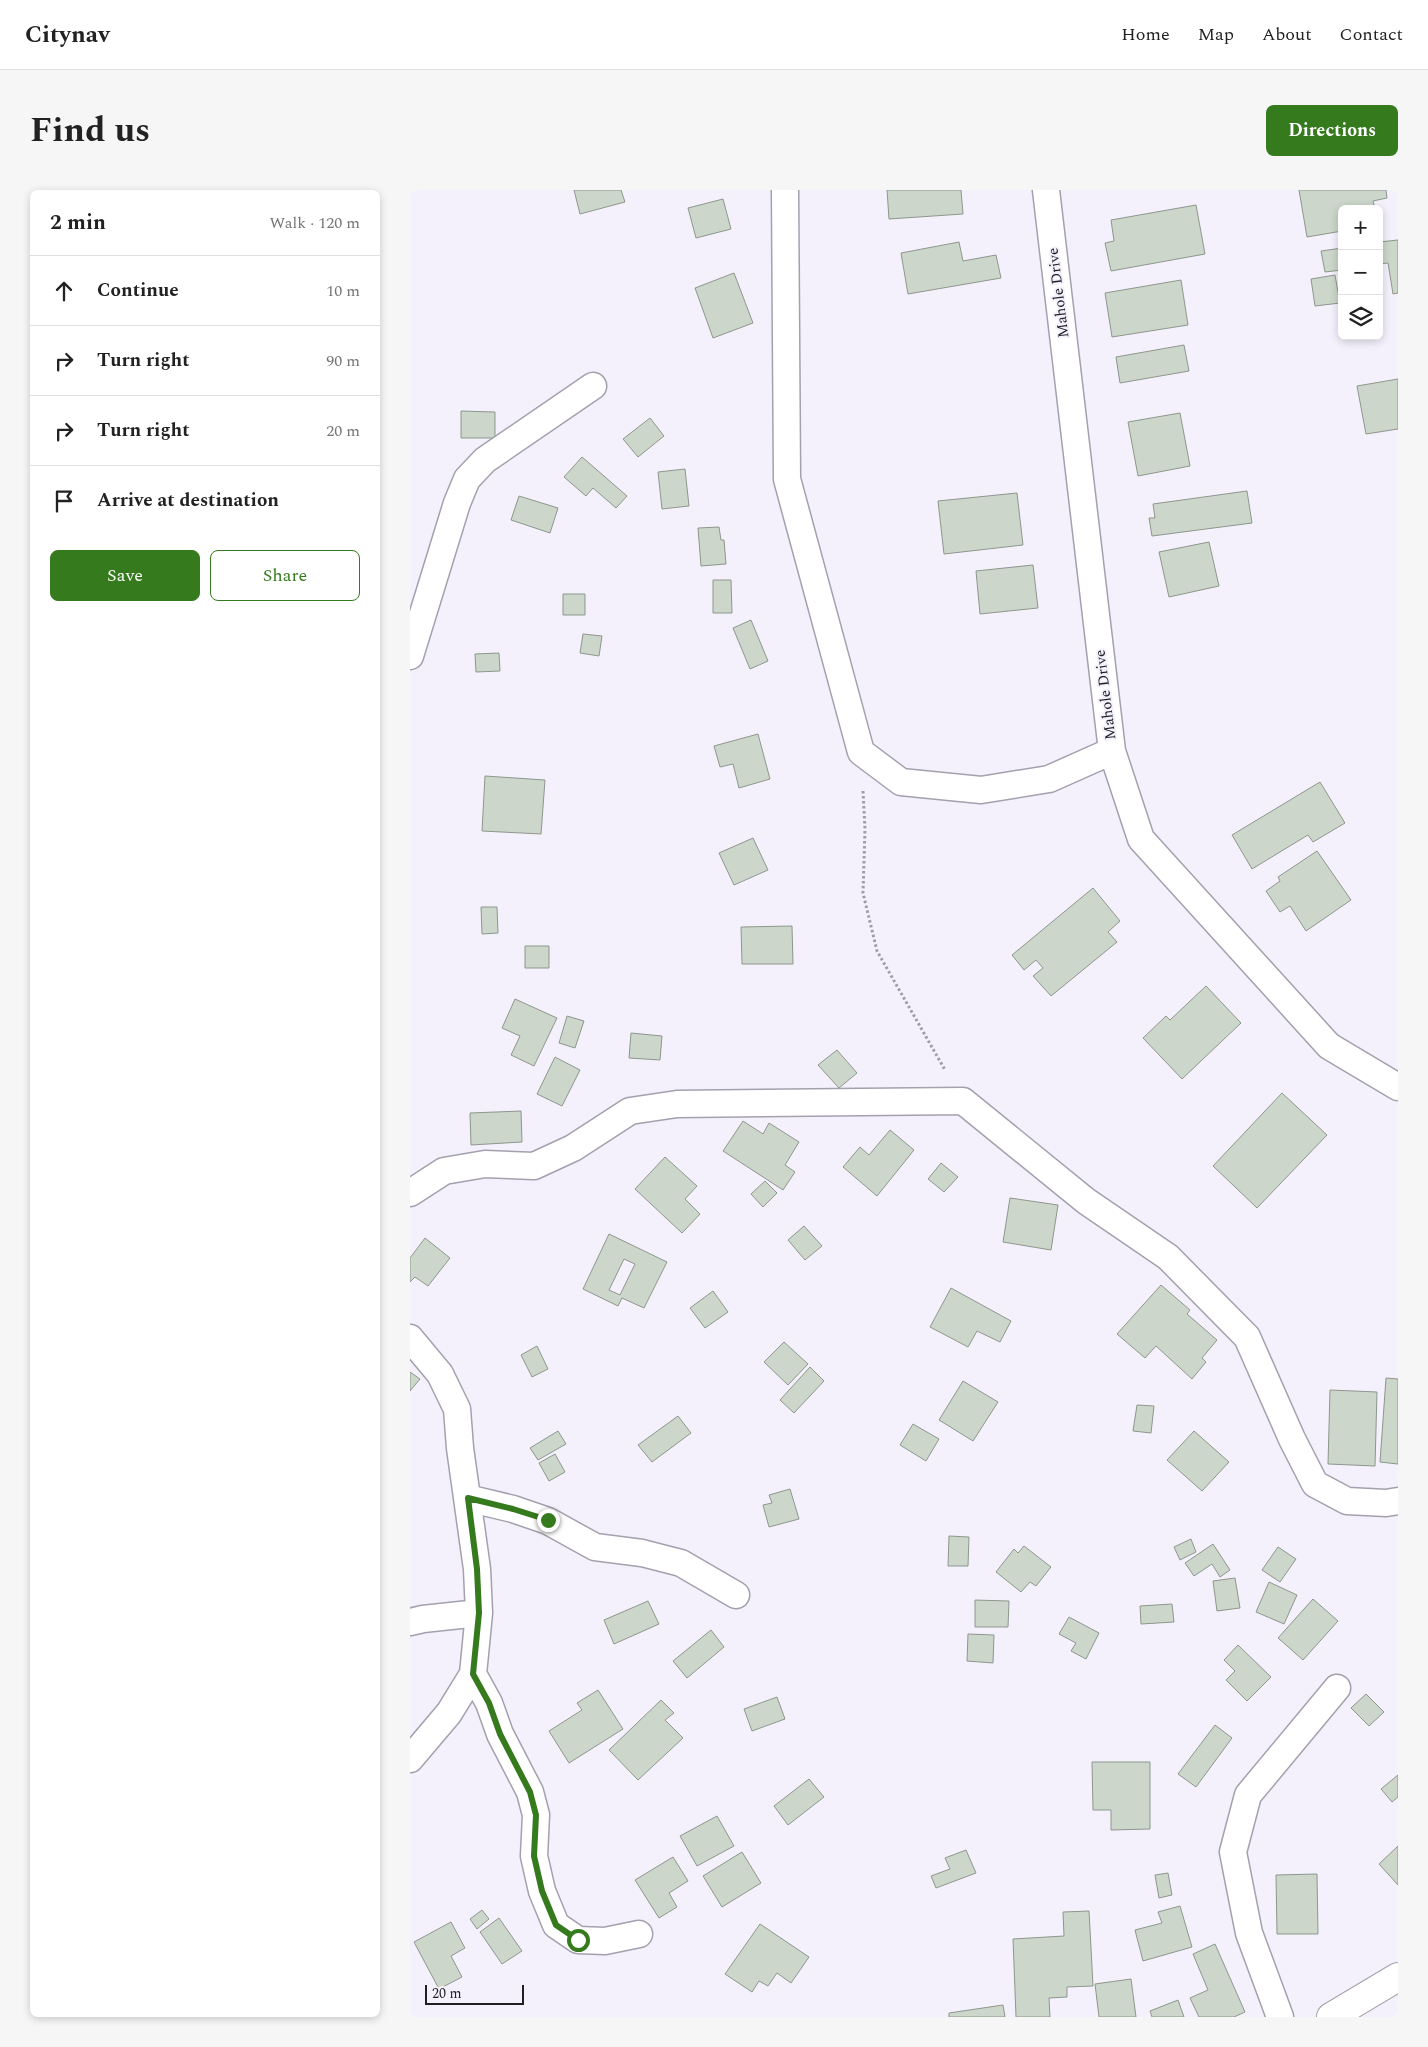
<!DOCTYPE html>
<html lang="en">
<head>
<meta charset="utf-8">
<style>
	body { margin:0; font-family:Spectral,serif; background:#f6f6f6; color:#222 }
	.controls { position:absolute; right:15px; top:15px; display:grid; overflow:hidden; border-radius:8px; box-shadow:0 2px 8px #0003 }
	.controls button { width:45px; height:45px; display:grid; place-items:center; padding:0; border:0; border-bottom:1px solid #e0e0e0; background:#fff; color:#222; font:25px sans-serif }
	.scale { position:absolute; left:15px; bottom:12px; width:99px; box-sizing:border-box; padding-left:5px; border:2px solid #201f24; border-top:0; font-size:14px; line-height:18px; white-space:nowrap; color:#201f24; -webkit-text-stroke:4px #f4f1fd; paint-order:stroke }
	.stop { position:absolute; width:15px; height:15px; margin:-11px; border:4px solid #357a1c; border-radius:50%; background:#fff }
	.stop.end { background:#357a1c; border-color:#fff; box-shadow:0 1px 5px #0008 }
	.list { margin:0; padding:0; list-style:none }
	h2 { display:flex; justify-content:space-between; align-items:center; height:65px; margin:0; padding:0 20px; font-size:21px }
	h2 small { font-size:16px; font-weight:400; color:#767676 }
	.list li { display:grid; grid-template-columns:32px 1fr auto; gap:15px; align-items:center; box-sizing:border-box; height:70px; padding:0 20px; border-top:1px solid #e0e0e0 }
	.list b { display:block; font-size:19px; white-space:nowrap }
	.list em { font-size:16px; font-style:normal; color:#767676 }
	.actions { display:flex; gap:10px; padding:15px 20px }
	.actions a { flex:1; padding:11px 0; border:1px solid #357a1c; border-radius:8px; text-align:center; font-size:18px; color:#357a1c }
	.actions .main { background:#357a1c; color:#fff }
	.icon { flex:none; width:28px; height:28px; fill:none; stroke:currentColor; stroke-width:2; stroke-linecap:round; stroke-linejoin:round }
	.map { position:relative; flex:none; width:988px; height:1827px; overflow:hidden; border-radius:8px }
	header { display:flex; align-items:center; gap:30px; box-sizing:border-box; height:70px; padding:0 25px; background:#fff; border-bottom:1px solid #e0e0e0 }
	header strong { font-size:24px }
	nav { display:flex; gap:28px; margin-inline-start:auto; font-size:18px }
	.intro { display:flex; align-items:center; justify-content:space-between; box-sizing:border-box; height:120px; padding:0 30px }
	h1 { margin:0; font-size:35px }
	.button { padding:12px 22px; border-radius:8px; background:#357a1c; color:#fff; font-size:18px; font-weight:700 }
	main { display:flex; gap:30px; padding:0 30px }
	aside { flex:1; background:#fff; border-radius:8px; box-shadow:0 2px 8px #0003 }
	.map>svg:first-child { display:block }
	.building { fill:#ccd6ca; stroke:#8e978c; fill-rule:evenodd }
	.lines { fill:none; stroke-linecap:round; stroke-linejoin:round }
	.minor-casing { stroke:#a4a0ae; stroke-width:29 }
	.tertiary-casing { stroke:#a4a0ae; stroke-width:30 }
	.path { stroke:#9f9da6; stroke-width:3; stroke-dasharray:2.5 2.5; stroke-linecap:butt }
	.minor { stroke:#fff; stroke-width:26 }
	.tertiary { stroke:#fff; stroke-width:28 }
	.route { stroke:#357a1c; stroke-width:6 }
	.labels { text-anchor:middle; stroke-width:4; stroke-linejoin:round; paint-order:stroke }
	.street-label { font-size:15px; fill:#201f24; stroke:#f4f1fd }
</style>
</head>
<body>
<header>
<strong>Citynav</strong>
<nav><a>Home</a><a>Map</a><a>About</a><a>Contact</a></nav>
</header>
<div class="intro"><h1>Find us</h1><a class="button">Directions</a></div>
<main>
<aside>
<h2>2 min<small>Walk · 120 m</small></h2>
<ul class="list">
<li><svg class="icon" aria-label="ahead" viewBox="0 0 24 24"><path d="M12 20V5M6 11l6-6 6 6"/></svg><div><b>Continue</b></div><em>10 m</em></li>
<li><svg class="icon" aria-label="right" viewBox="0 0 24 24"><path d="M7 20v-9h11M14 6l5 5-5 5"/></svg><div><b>Turn right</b></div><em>90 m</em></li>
<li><svg class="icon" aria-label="right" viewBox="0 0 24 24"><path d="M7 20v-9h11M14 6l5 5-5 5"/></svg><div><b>Turn right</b></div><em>20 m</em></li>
<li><svg class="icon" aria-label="arrive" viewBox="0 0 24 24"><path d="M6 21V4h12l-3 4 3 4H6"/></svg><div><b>Arrive at destination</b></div></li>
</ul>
<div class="actions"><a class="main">Save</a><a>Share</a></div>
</aside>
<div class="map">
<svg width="988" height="1827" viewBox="0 0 988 1827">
	<rect width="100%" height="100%" fill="#f4f1fd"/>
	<!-- building -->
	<path class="building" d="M164 0H211L215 12 170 24Z
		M477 0H551L553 24 479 29Z
		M889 0H976L977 8 963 11 965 19H932V41L897 47Z
		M313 9 321 39 286 48 278 18Z
		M786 15 795 64 701 81 695 53 704 51 701 30Z
		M988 50V103L983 104 978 73 969 74V52Z
		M549 52 553 71 586 65 591 88 498 104 491 63Z
		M932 58V80L915 82 911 61Z
		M324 83 343 133 303 148 285 98Z
		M925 85 930 113 905 116 901 89Z
		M771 90 778 135 702 147 695 103Z
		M774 155 779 181 710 193 706 167Z
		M988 189V239L956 244 947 196Z
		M51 221 85 222V248H51Z
		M770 223 780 276 728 286 718 232Z
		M240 228 254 246 228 267 213 249Z
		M172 267 217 306 206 318 183 298 176 306 154 287Z
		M275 279 279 316 252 319 248 282Z
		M837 301 842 333 742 346 739 328H745L743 314Z
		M607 303 613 355 534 364 528 311Z
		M109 306 148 318 140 343 101 330Z
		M309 337 311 350H314L316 374 291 376 288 338Z
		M799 352 809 396 759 407 749 362Z
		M623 375 628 418 570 424 566 381Z
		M303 390H321L322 423H303Z
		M153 404H175V425H153Z
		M341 430 358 471 340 479 323 438Z
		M173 444 192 446 189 466 170 463Z
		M89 463 90 481 66 482 65 464Z
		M348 544 360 589 329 598 323 574 310 577 304 556Z
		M75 586 135 590 131 644 72 641Z
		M910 592 935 633 903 652 898 645 842 679 822 645Z
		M343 648 358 680 324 695 309 663Z
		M907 661 941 710 896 741 880 716 870 722 856 701 870 691 868 687Z
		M683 698 710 731 698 742 707 752 641 806 623 786 633 778 626 770 614 780 602 765Z
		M71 717H87L88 743 72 744Z
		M382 736 383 774H332L331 737Z
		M115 756H139V778H115Z
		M796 796 831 833 772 889 733 848 756 826 760 830Z
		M105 809 147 828 124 876 101 865 110 846 92 838Z
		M157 826 174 831 165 858 149 853Z
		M221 843 252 846 250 870 219 868Z
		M427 860 447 883 429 898 408 875Z
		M145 867 170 880 152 916 127 904Z
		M872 903 917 945 847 1018 803 976Z
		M111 921 112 952 61 955 60 923Z
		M333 931 353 944 359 933 389 952 375 975 385 982 373 1000 313 961Z
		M480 940 504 960 467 1006 433 977 450 957 459 965Z
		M255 967 287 996 275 1009 290 1024 272 1043 225 999Z
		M531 973 548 987 534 1002 518 989Z
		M355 991 367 1003 353 1017 341 1004Z
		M600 1008 648 1015 641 1060 593 1052Z
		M394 1036 412 1056 395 1070 378 1050Z
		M199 1044 257 1072 234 1118 212 1108 208 1116 173 1099ZM214 1069 225 1074 210 1105 199 1100Z
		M15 1048 40 1068 18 1096 5 1087 0 1092V1068Z
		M751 1095 780 1120 777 1124 807 1150 792 1168 796 1172 782 1189 746 1156 735 1168 707 1144Z
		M541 1098 601 1131 590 1152 567 1141 558 1157 520 1137Z
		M303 1101 318 1122 295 1138 280 1118Z
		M374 1152 398 1174 378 1195 354 1172Z
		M127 1156 138 1179 122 1187 111 1165Z
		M400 1177 414 1191 384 1223 370 1210Z
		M0 1182 10 1189 0 1201Z
		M976 1188 988 1189V1274L970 1272Z
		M553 1191 588 1212 563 1251 529 1230Z
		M920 1200 967 1202 965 1276 918 1274Z
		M727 1215 744 1216 741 1243 723 1241Z
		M268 1226 281 1243 242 1272 228 1255Z
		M503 1234 529 1249 516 1271 490 1255Z
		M148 1241 156 1254 128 1270 120 1258Z
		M784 1241 819 1272 792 1301 757 1270Z
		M145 1264 155 1282 139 1291 129 1273Z
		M380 1299 389 1329 359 1337 353 1315 362 1313 359 1305Z
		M539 1346 559 1347 558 1376H538Z
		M781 1349 786 1362 770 1370 764 1357Z
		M803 1354 820 1380 810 1387 802 1374 784 1386 775 1373Z
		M614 1356 641 1377 626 1396 620 1392 611 1402 586 1382 604 1359 608 1363Z
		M868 1357 886 1369 870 1392 852 1380Z
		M825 1388 830 1418 807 1421 803 1391Z
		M859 1392 887 1405 874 1434 846 1422Z
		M903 1409 928 1431 893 1470 868 1448Z
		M565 1410 599 1411 598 1437H565Z
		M238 1411 249 1434 204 1454 194 1430Z
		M762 1414 764 1432 731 1434 730 1416Z
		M659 1427 689 1443 676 1469 661 1461 666 1453 649 1444Z
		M301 1440 314 1457 277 1488 263 1471Z
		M558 1444 584 1445 583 1473 557 1471Z
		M828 1455 861 1487 837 1511 816 1490 825 1481 814 1470Z
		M188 1500 213 1539 159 1573 139 1541 172 1520 167 1513Z
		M956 1504 974 1522 959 1536 941 1518Z
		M367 1507 375 1529 342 1541 334 1519Z
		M251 1510 264 1523 255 1530 273 1548 228 1590 199 1560Z
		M805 1535 822 1548 786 1597 768 1584Z
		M682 1572H740V1639L701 1640V1620H683Z
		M988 1585V1607L982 1612 971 1599Z
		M399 1589 414 1607 378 1635 364 1616Z
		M307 1626 324 1656 287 1676 270 1646Z
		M988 1656V1695L969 1674Z
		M556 1660 566 1683 526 1698 521 1686 540 1679 535 1668Z
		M332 1662 351 1693 312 1717 293 1686Z
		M263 1667 278 1691 259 1703 267 1717 249 1728 225 1690Z
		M758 1683 762 1705 749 1708 745 1685Z
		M907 1684 908 1744H867L866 1685Z
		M770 1716 782 1757 733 1771 725 1740 752 1733 748 1722Z
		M72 1720 79 1729 67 1739 60 1729Z
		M679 1721 683 1796 657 1797V1807L639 1808 640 1827H606L603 1749 654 1746 653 1722Z
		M89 1728 112 1761 92 1774 70 1742Z
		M41 1732 55 1758 41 1766 52 1787 29 1799 4 1752Z
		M350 1734 399 1767 381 1793 367 1783 358 1796 349 1791 342 1802 315 1784Z
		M805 1754 835 1822 824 1827H789L780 1808 798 1800 783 1764Z
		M721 1789 726 1827H689L685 1794Z
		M768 1810 774 1827H742L740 1821Z
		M593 1815 595 1827H539V1823Z"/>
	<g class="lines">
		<defs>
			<path id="minor" d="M375 0 377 289 451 562 491 592 571 600 639 589 702 561
				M636 0 702 561 731 649 919 856 988 897
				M0 466 47 313 57 289 75 270 183 196
				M0 1003 34 981 75 974 124 976 163 958 220 921 267 914 553 911 676 1011 758 1067 837 1147 882 1249 905 1294 937 1311 976 1313 988 1311
				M0 1148 30 1184 47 1219 50 1258 67 1379 69 1423 63 1484 39 1523 0 1569
				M57 1308 103 1319 138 1331 185 1357 232 1363 271 1373 326 1405
				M0 1432 13 1429 69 1423
				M63 1484 79 1513 90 1544 120 1602 126 1625 124 1666 132 1701 146 1735 168 1750 195 1751 229 1744
				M870 1827 839 1743 823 1662 838 1605 927 1498"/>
			<path id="tertiary" d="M921 1827 988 1787"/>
		</defs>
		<!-- minor casing -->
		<use href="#minor" class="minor-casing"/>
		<!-- tertiary casing -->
		<use href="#tertiary" class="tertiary-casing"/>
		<!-- path -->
		<path class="path" d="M453 601 455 639 453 703 467 761 535 880"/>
		<!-- minor -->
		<use href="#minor" class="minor"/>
		<!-- tertiary -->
		<use href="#tertiary" class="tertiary"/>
	</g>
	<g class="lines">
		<!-- route -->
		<path class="route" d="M138 1330 103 1319 58 1308 67 1379 69 1423 63 1484 79 1513 90 1544 120 1602 126 1625 124 1666 132 1701 146 1735 168 1750"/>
	</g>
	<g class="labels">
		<!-- street labels -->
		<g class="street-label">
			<text transform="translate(648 103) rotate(-97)" y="5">Mahole Drive</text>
			<text transform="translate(695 505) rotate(-97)" y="5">Mahole Drive</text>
		</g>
	</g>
</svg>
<div class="controls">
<button>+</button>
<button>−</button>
<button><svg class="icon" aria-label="layers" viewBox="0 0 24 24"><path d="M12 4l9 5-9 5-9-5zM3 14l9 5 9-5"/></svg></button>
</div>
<div class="scale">20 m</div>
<div class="stop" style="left:168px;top:1750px"></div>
<div class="stop end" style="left:138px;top:1330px"></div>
</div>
</main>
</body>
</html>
